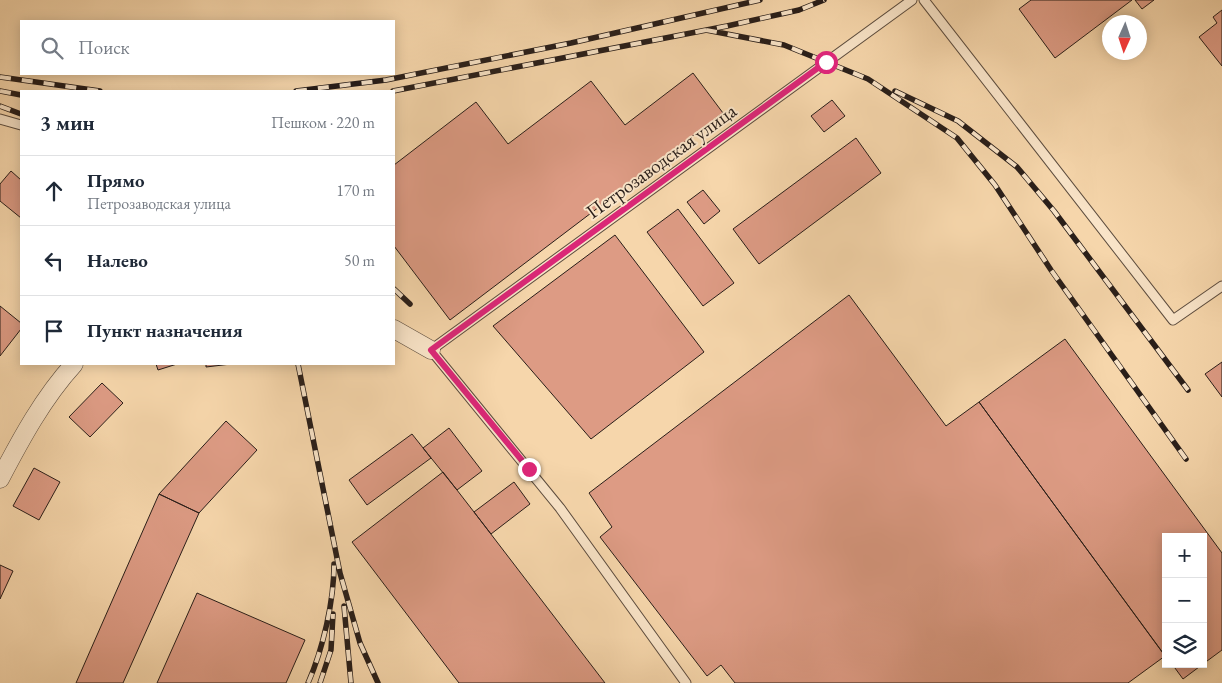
<!DOCTYPE html>
<html lang="ru">
<head>
<meta charset="utf-8">
<style>
	body { margin:0; font-family:"EB Garamond",serif; background:#f6f6f7; color:#1f2937 }
	.controls { position:absolute; right:15px; bottom:15px; display:grid; overflow:hidden; border-radius:0px; box-shadow:0 2px 12px #0003 }
	.controls button { width:45px; height:45px; display:grid; place-items:center; padding:0; border:0; border-bottom:1px solid #e0e1e3; background:#fff; color:#1f2937; font:25px sans-serif }
	.compass { position:absolute; left:1102px; top:15px; width:45px; height:45px; border-radius:50%; background:#fff; box-shadow:0 2px 12px #0003; rotate:183deg }
	.stop { position:absolute; width:15px; height:15px; margin:-11px; border:4px solid #db2777; border-radius:50%; background:#fff }
	.stop.end { background:#db2777; border-color:#fff; box-shadow:0 1px 5px #0008 }
	.list { margin:0; padding:0; list-style:none }
	h2 { display:flex; justify-content:space-between; align-items:center; height:65px; margin:0; padding:0 20px; font-size:21px }
	h2 small { font-size:16px; font-weight:400; color:#747a83 }
	.list li { display:grid; grid-template-columns:32px 1fr auto; gap:15px; align-items:center; box-sizing:border-box; height:70px; padding:0 20px; border-top:1px solid #e0e1e3 }
	.list b { display:block; font-size:19px; white-space:nowrap }
	.list p { margin:0; font-size:16px; white-space:nowrap; color:#747a83 }
	.list em { font-size:16px; font-style:normal; color:#747a83 }
	.icon { flex:none; width:28px; height:28px; fill:none; stroke:currentColor; stroke-width:2; stroke-linecap:round; stroke-linejoin:round }
	.map { position:relative; flex:none; width:1222px; height:683px; overflow:hidden }
	.search { position:absolute; background:#fff; box-shadow:0 2px 12px #0003; left:20px; top:20px; width:375px; height:55px; display:flex; align-items:center; gap:12px; box-sizing:border-box; padding:0 18px; border-radius:0px; color:#747a83; font-size:19px }
	.panel { position:absolute; background:#fff; box-shadow:0 2px 12px #0003; left:20px; top:90px; width:375px; height:275px; border-radius:0px }
	.map>svg:first-child { display:block }
	.building { fill:#dd9b84; stroke:#291e19 }
	.lines { fill:none; stroke-linecap:round; stroke-linejoin:round }
	.service-casing { stroke:#5c4c3e; stroke-width:11 }
	.minor-casing { stroke:#5c4c3e; stroke-width:19 }
	.service { stroke:#f9e4c8; stroke-width:9 }
	.minor { stroke:#f9e4c8; stroke-width:18 }
	.rail-casing { stroke:#291e19; stroke-width:5.5 }
	.rail { stroke:#f9e4c8; stroke-width:4; stroke-dasharray:11; stroke-linecap:butt }
	.route { stroke:#db2777; stroke-width:6 }
	.labels { text-anchor:middle; stroke-width:4; stroke-linejoin:round; paint-order:stroke }
	.street-label { font-size:20px; fill:#291e19; stroke:#f9e4c8 }
</style>
</head>
<body>
<div class="map">
<svg width="1222" height="683" viewBox="0 0 1222 683">
	<rect width="100%" height="100%" fill="#f6d6ab"/>
	<filter id="stains"><feTurbulence type="fractalNoise" baseFrequency=".004" numOctaves="4"/><feColorMatrix values="0 0 0 0 .2 0 0 0 0 .09 0 0 0 0 .02 0 0 0 .5 -.17"/></filter>
	<radialGradient id="worn" r=".72"><stop offset=".6" stop-color="#630" stop-opacity="0"/><stop offset="1" stop-color="#630" stop-opacity=".3"/></radialGradient>
	<!-- building -->
	<path class="building" d="M1031 0H1132L1055 58 1019 9Z
		M1135 0H1154L1142 9Z
		M1222 10V66L1199 37 1217 23 1213 17Z
		M693 73 723 113 450 320 394 246V165L476 102 508 144 591 81 625 125Z
		M832 100 845 116 824 132 811 116Z
		M856 138 881 173 759 264 733 229Z
		M11 171 21 180V218L0 201V184Z
		M703 190 720 211 704 224 687 202Z
		M678 209 734 283 703 306 647 232Z
		M615 235 704 352 591 439 493 326Z
		M849 295 946 426 979 402 1165 656 1128 683H735L721 665 707 676 600 537 612 527 589 493Z
		M0 306 21 323V329L0 356Z
		M1065 339 1222 553V650L1203 664V537H1166V657L979 402Z
		M1222 362V397L1205 374Z
		M156 364H177L158 370Z
		M206 364H231L206 367Z
		M102 383 123 403 90 437 69 417Z
		M226 421 257 450 199 513 159 494Z
		M449 428 482 471 457 490 423 448Z
		M412 434 431 458 367 505 349 480Z
		M34 468 60 482 39 520 13 506Z
		M443 472 474 512 605 683H459L352 542Z
		M514 482 530 504 491 534 474 512Z
		M159 494 199 513 123 683H76Z
		M0 565 13 571 0 599Z
		M197 593 305 640 286 683H157Z
		M1172 664H1203L1183 679Z"/>
	<g class="lines">
		<defs>
			<path id="service" d="M924 0 1173 320 1222 286
				M0 119 21 125
				M686 683 560 508 431 350 912 0"/>
			<path id="minor" d="M394 329 431 350
				M0 479C21 439 43 398 74 364"/>
		</defs>
		<!-- service casing -->
		<use href="#service" class="service-casing"/>
		<!-- minor casing -->
		<use href="#minor" class="minor-casing"/>
		<!-- service -->
		<use href="#service" class="service"/>
		<!-- minor -->
		<use href="#minor" class="minor"/>
		<defs>
			<path id="rail" d="M706 30 784 45 868 79 957 138 995 185 1051 270 1186 459
				M0 77 100 91
				M0 91 21 95
				M296 91 386 80 571 43 760 0
				M393 91 727 26 799 10 824 0
				M895 91 958 121 1017 167 1054 211 1188 390
				M0 106 21 114
				M394 289 410 304
				M298 364 340 573 360 643 378 683
				M344 606 351 683
				M308 683C323 649 334 601 334 564
				M320 683 331 650 333 614"/>
		</defs>
		<!-- rail casing -->
		<use href="#rail" class="rail-casing"/>
		<!-- rail -->
		<use href="#rail" class="rail"/>
	</g>
	<g class="lines">
		<!-- route -->
		<path class="route" d="M529 469 431 350 826 62"/>
	</g>
	<g class="labels">
		<!-- street labels -->
		<g class="street-label">
			<text transform="translate(661 161) rotate(-36)" y="7">Петрозаводская улица</text>
		</g>
	</g>
	<rect width="100%" height="100%" filter="url(#stains)"/>
	<rect width="100%" height="100%" fill="url(#worn)"/>
</svg>
<div class="controls">
<button>+</button>
<button>−</button>
<button><svg class="icon" aria-label="layers" viewBox="0 0 24 24"><path d="M12 4l9 5-9 5-9-5zM3 14l9 5 9-5"/></svg></button>
</div>
<svg class="compass" viewBox="-18 -18 36 36"><path d="M0-13l5 13h-10z" fill="#e53935"/><path d="M0 13l5-13h-10z" fill="#747a83"/></svg>
<div class="stop" style="left:826px;top:62px"></div>
<div class="stop end" style="left:529px;top:469px"></div>
<div class="search"><svg class="icon" aria-label="search" viewBox="0 0 24 24"><circle cx="10" cy="10" r="6"/><path d="M15 15l6 6"/></svg>Поиск</div>
<section class="panel">
<h2>3 мин<small>Пешком · 220 m</small></h2>
<ul class="list">
<li><svg class="icon" aria-label="ahead" viewBox="0 0 24 24"><path d="M12 20V5M6 11l6-6 6 6"/></svg><div><b>Прямо</b><p>Петрозаводская улица</p></div><em>170 m</em></li>
<li><svg class="icon" aria-label="left" viewBox="0 0 24 24"><path d="M17 20v-9H6M10 6l-5 5 5 5"/></svg><div><b>Налево</b></div><em>50 m</em></li>
<li><svg class="icon" aria-label="arrive" viewBox="0 0 24 24"><path d="M6 21V4h12l-3 4 3 4H6"/></svg><div><b>Пункт назначения</b></div></li>
</ul>
</section>
</div>
</body>
</html>
